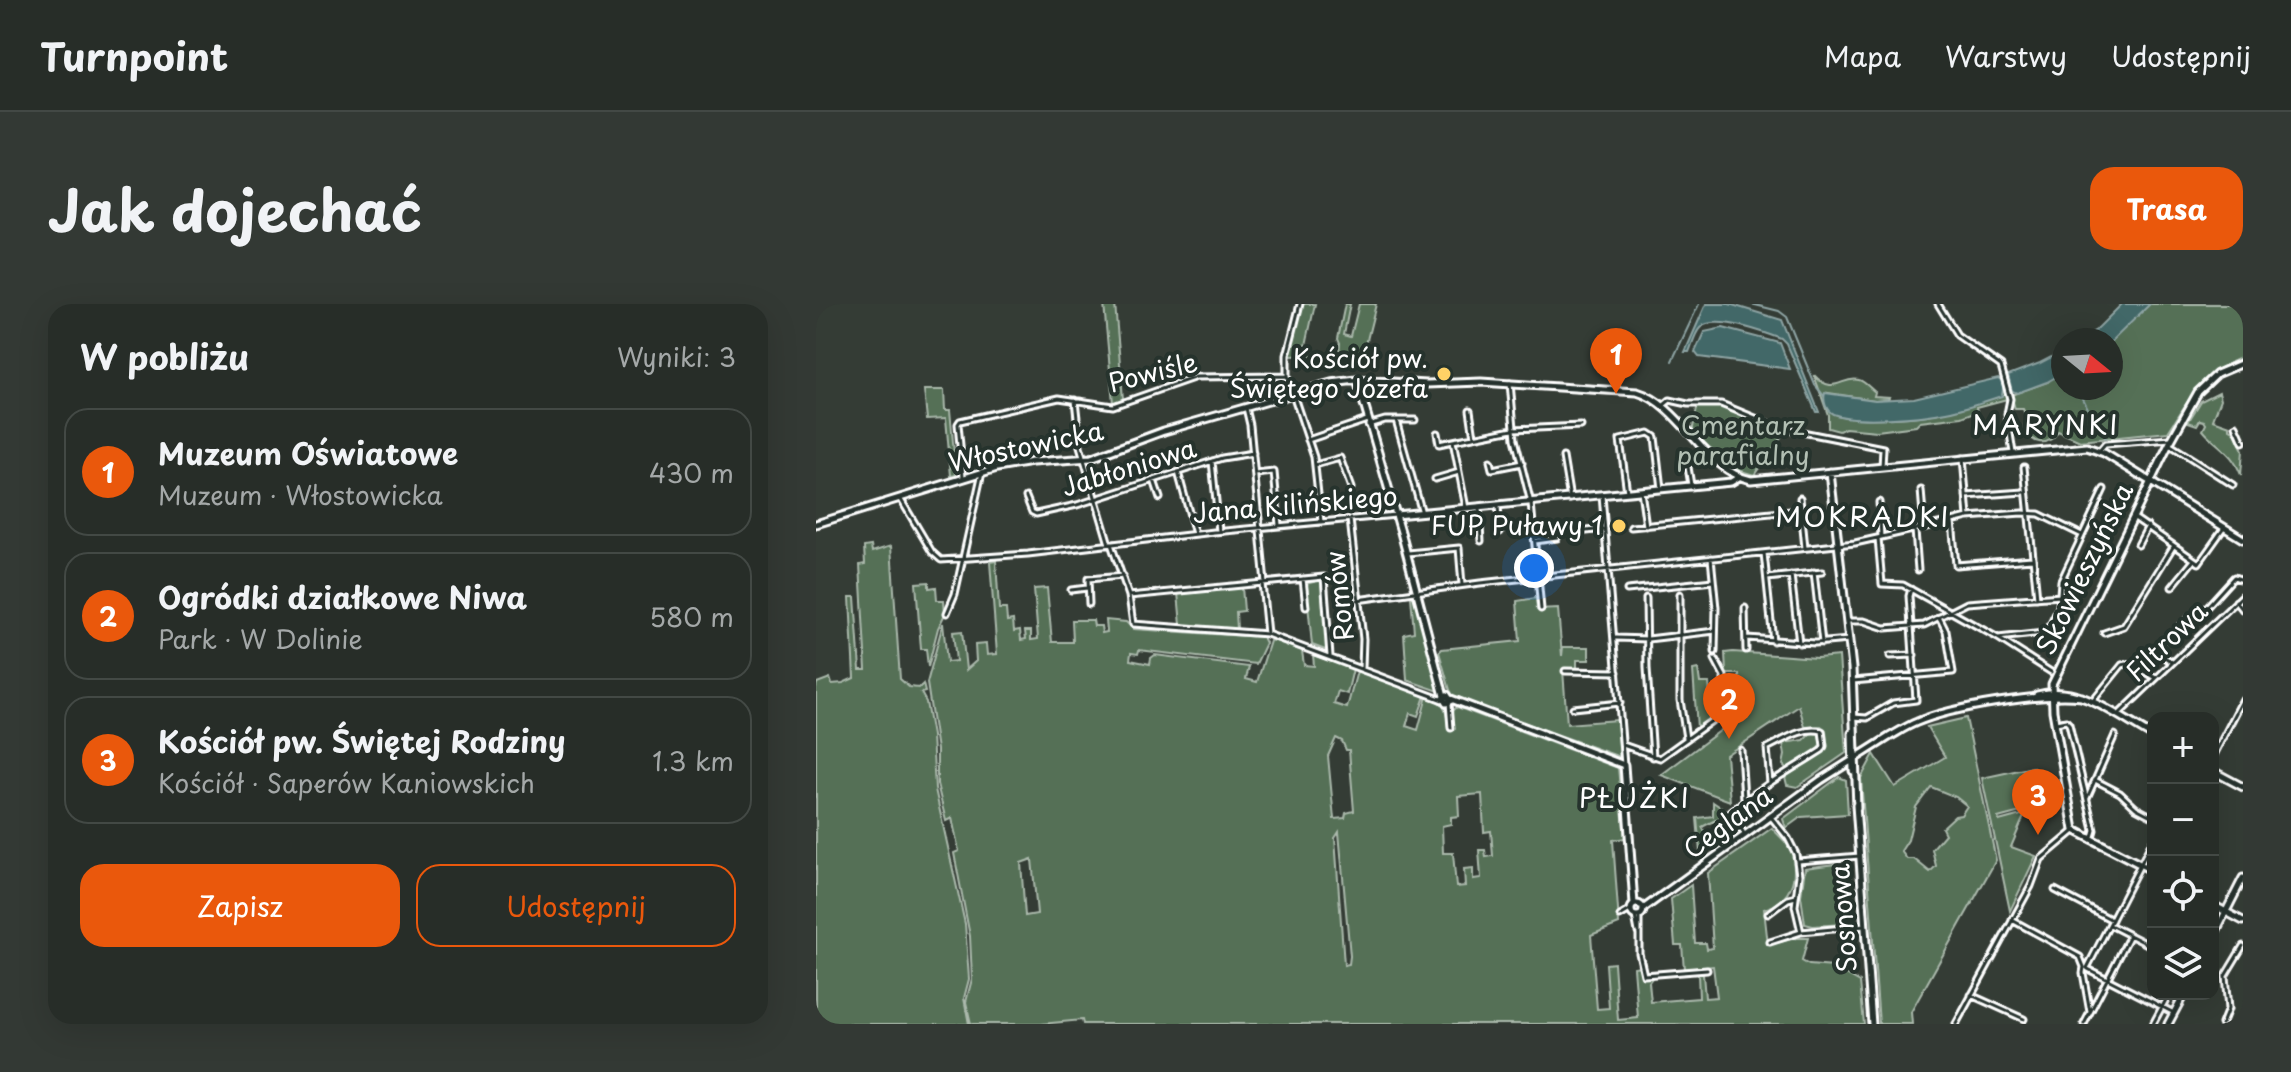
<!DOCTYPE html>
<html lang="pl">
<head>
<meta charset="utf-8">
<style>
	body { margin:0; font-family:"Playpen Sans",sans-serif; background:#333934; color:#f1f3f6 }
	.controls { position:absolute; right:24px; bottom:24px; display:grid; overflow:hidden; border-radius:16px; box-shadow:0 8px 32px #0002 }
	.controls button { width:72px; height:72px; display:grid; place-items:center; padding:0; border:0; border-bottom:2px solid #434945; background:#272d28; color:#f1f3f6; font:40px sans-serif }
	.compass { position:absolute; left:1235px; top:24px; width:72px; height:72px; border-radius:50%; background:#272d28; box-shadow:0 8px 32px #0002; rotate:108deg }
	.you { position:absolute; left:718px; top:264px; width:28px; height:28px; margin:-20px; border:6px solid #fff; border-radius:50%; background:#1a73e8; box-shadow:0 0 0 12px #1a73e833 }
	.badge { display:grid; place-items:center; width:52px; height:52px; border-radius:50%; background:#ea580c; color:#fff; font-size:26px; font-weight:700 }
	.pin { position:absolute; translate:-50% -66px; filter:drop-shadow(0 2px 4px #0008) }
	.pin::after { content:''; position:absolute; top:42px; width:28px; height:24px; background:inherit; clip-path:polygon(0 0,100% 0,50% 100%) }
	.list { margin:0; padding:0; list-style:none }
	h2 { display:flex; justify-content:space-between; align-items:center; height:104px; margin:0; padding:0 32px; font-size:34px }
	h2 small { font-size:26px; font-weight:400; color:#a4a8a8 }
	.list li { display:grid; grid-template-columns:52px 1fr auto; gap:24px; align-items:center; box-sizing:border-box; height:128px; margin:0 16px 16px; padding:0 16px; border:2px solid #434945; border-radius:24px }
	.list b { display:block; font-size:30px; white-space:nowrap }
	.list p { margin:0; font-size:26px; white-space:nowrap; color:#a4a8a8 }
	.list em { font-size:26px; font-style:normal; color:#a4a8a8 }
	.actions { display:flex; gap:16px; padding:24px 32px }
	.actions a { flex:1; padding:18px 0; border:2px solid #ea580c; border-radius:24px; text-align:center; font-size:28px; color:#ea580c }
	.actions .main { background:#ea580c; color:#fff }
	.icon { flex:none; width:44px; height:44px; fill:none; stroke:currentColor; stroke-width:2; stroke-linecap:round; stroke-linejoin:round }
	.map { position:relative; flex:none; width:1427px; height:720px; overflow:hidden; border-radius:24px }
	header { display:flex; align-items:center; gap:48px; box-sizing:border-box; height:112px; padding:0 40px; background:#272d28; border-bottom:2px solid #434945 }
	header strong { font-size:38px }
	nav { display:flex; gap:44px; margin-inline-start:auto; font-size:28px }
	.intro { display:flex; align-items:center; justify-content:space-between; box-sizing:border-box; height:192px; padding:0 48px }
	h1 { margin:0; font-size:56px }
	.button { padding:20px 36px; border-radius:24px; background:#ea580c; color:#fff; font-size:28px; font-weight:700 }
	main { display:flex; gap:48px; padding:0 48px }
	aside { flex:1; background:#272d28; border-radius:24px; box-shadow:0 8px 32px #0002 }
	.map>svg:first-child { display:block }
	.green { fill:#547057; stroke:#aab8ab; stroke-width:2; fill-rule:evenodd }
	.water { fill:#436867; stroke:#8ea4a4; stroke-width:2 }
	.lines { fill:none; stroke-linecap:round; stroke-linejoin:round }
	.stream { stroke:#8ea4a4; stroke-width:2 }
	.street-casing { stroke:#fff; stroke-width:9 }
	.secondary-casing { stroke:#fff; stroke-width:11 }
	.street { stroke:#26332d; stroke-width:3 }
	.secondary { stroke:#26332d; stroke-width:5 }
	.poi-dot { fill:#ffd166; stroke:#26332d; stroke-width:3 }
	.labels { text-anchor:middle; stroke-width:8; stroke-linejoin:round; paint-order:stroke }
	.poi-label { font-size:26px; fill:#fff; stroke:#26332d; text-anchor:end }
	.street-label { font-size:26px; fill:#fff; stroke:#26332d }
	.park-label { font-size:26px; fill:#b2bfb3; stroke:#26332d }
	.neighbourhood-label { font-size:28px; letter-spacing:2px; fill:#fff; stroke:#26332d }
</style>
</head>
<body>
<header>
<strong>Turnpoint</strong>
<nav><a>Mapa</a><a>Warstwy</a><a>Udostępnij</a></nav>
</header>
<div class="intro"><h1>Jak dojechać</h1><a class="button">Trasa</a></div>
<main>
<aside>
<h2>W pobliżu<small>Wyniki: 3</small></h2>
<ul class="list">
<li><span class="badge">1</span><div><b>Muzeum Oświatowe</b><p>Muzeum · Włostowicka</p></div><em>430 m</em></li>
<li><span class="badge">2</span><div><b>Ogródki działkowe Niwa</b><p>Park · W Dolinie</p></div><em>580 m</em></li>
<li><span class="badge">3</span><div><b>Kościół pw. Świętej Rodziny</b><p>Kościół · Saperów Kaniowskich</p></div><em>1.3 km</em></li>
</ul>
<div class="actions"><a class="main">Zapisz</a><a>Udostępnij</a></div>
</aside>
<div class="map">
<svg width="1427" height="720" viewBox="0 0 1427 720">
	<rect width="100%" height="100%" fill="#343c35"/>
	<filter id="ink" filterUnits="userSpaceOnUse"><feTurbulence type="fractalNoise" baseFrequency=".0125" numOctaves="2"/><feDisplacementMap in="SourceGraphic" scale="16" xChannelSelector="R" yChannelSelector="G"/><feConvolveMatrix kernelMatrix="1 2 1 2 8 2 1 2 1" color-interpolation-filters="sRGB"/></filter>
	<g filter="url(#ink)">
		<!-- green -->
		<path class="green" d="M288 0H299L307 95 297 99Z
			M486 0H499L490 41 493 47 506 51 472 52Z
			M529 0H534L528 30 535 32 543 0H560L548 48 523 50 524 39 522 34Z
			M1326 0H1427V53C1382 71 1378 89 1352 128L1264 137 1242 127C1232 144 1216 141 1208 124L1210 112 1207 105H1199L1195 91 1232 78 1246 63 1247 84H1295V38Z
			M998 71C1018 93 1027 71 1043 76 1048 77 1055 85 1059 88L1058 92 1073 93 1072 95 1059 96 1013 89 1044 114C1092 116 1144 109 1188 88L1189 82 1191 95 1161 103 1162 107 1146 113 1104 118 1100 122 1061 127 1029 124 1023 127 1012 124V111Z
			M108 86H128L129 106H134L140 171 135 172 130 114 111 115Z
			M1403 88 1405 95 1397 116 1414 122V125L1418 127 1427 146 1425 171C1416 147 1402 144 1387 126L1390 120 1388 117 1384 116 1381 121 1372 118 1385 97Z
			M882 100H906L956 120 952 126 965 133 938 171 922 166 878 131 876 128Z
			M55 242 56 248 75 242 84 375 93 383 103 384 107 380 109 388 105 389 110 398 116 432 119 485 149 620 153 675 148 694 153 720H0V384L1 379 14 374 16 380 27 379 38 374 34 293H39L44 366H50L44 261 49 260 48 243Z
			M180 257 183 305H190L191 317 197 316 198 327 204 326 205 336 210 335 209 327H215V336L222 335 218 285 231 284 236 338H257L256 316H277L278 322H285L286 329 291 328 290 316 310 318 317 325 447 333 450 339 440 360 323 346 322 350 315 349 314 356 334 360 335 354 339 351 433 363 430 375 441 378 454 337 457 336 486 347 488 361 498 362 497 351 537 365 531 390 522 387 518 400 531 404 541 367 609 392 602 412 594 409 590 422 602 426 611 392C630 399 630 406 633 424H637V407L641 403 802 464 809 534 797 536 803 620 775 631 781 705 793 704 790 660 798 659 802 716 822 714 818 663 824 662 826 674H836L833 678 835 698 883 694 882 670H887L889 694 901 693 897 662 868 665 866 641H859L855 595 875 581 879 639H890L891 645 897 644 892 569 956 524C962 532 973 538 976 549 982 574 975 598 948 605L952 641 980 634H992L986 657 993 661 1018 663 1044 678 1048 720H267L266 716 225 720H155L150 698 156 675 154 632 138 549 143 547 136 514 130 517 121 480V446L111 379 127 319 131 358 140 357 137 328 146 327 150 366 160 357 159 341 170 340 171 351 181 350 174 258ZM520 434 526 437 530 446H533L538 507 530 509 529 514 518 515 512 452ZM666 490 668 528 675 527 677 552 670 553 669 546H663L665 574 657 575V564L648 565 649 582 640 583 637 549H627L626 522 635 520V513L643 512 642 492ZM523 528 534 652 533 660 528 661 519 534ZM216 555 221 610 209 612 205 559Z
			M504 276 506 278 512 347 496 341 490 280Z
			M113 278V284L120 283 121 296H128L129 310 122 324 112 363 110 345H105L100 279Z
			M426 283 428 307 420 308 421 325 365 321 362 289Z
			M595 293H598L623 387 591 376 588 330 598 328Z
			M720 294 721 306 742 305 746 352 747 343H773V356H761V365L747 366 751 420 801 416 804 453 638 393 634 386 623 348 626 345 704 337 701 297Z
			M917 348 1001 354 1023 352 1030 449 981 483 971 481 969 473 1009 447 1011 443 1010 426 1005 422 989 423 983 402 910 451 914 497 845 471 925 411 923 370H911L910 368 909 349Z
			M882 365 884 379H893L896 414 881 424 877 366Z
			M1150 414 1180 556 1095 708 1096 720H1063L1045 474 1058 450 1079 483 1129 453 1111 423ZM1115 483 1140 493 1151 502 1145 511 1139 512 1126 524 1129 530 1116 545 1120 562 1114 568 1098 555H1091L1085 547 1092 536 1100 503Z
			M995 429H1003L1005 440 1002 445 971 465 967 461 969 451 967 439 988 436Z
			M1217 463 1222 487 1216 505 1182 514 1183 517 1209 510 1195 543 1220 552 1194 607 1166 474Z
			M1023 473 1030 476 1032 510 985 513 970 524 967 515Z
			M897 498 913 509 886 523 892 533 903 526 899 518 914 513 920 524 884 548 881 514 897 512Z
			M1019 560 1034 567C1036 584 1042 607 1029 620L997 622 989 620 985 592 989 564Z"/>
		<!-- water -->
		<path class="water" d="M890 0H913L966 16 1003 108H1000L971 40 966 35C950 29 898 10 884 24 879 29 876 41 873 48H869Z
			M1306 0H1334L1295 38 1264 36 1280 26Z
			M907 24 964 39 974 65 883 53 879 48 888 28Z
			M1247 47 1245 70 1231 78 1201 89 1196 87 1192 71 1224 59Z
			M1182 74 1188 78 1186 92C1168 97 1149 105 1131 108 1107 113 1039 119 1017 110 1009 106 1007 96 1009 89L1059 96 1098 94Z"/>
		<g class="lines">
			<!-- stream -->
			<path class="stream" d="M935 0 963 7 971 13 999 81 1008 92
				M856 57 883 0
				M1262 84 1279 119 1290 134"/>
			<defs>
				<path id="street" d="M484 0 471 51V72L498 153 505 218
					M1122 0 1141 31 1185 62 1194 95 1191 110 1197 149
					M694 79 699 135 715 199 725 305
					M259 96 264 142 293 240
					M848 101 854 96 872 100H905L961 123 1067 144 1066 163
					M430 104 434 121 449 279
					M654 106 658 133
					M580 116 606 209
					M552 121 569 116H599
					M1420 122 1427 138
					M621 129 623 140 637 137 650 204
					M492 136 551 116
					M637 137 697 125 765 122
					M1353 140 1417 181
					M1283 147 1289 140 1355 135
					M870 151 875 181
					M747 153 754 195
					M396 157 403 227
					M674 157 676 165 706 159
					M499 161 524 154 535 184
					M1208 163 1221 294
					M362 168 379 230
					M439 170 458 168 463 221
					M147 173 142 120 144 117 243 94 297 102 380 73 471 72
					M619 175 643 168
					M338 176 344 194
					M1105 186 1108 223
					M825 187 830 222
					M811 188 804 136 833 129 839 133 845 185
					M786 191 808 461
					M1150 192 1208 188
					M210 193 216 208 220 210 261 201 406 154 437 149
					M84 194 116 248 125 256 212 250 398 228 580 211
					M984 194 989 244
					M1063 198 1065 233
					M682 202 684 228
					M663 204 665 237
					M1152 213 1206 209 1223 210 1266 231
					M1317 213 1383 259 1408 224
					M534 215 547 335 546 364
					M1136 217 1140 261 1216 255
					M815 223 985 206
					M1099 226 1102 266
					M761 228 789 225
					M1062 234 1066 280 1087 281 1182 334 1235 368
					M719 237 741 234
					M295 240 313 292 317 320 451 330 627 396
					M1322 241 1332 222
					M592 249 643 244 646 281
					M948 249 957 337
					M895 254 900 304 899 348
					M998 268 1006 339
					M975 271 983 339
					M951 274 1006 268
					M487 275 490 303
					M446 279 451 330
					M1356 283 1378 256
					M255 286 271 284
					M811 286 897 277
					M864 290V396L870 434
					M313 292 508 273 514 352
					M830 294 831 364 837 453
					M541 296 664 279 1039 239 1136 217 1152 213 1147 154
					M1420 297 1427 306
					M273 300 272 275 307 272
					M929 304 930 346
					M131 309 139 290 166 168
					M1032 317H1048L1069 324 1108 321 1151 299 1245 292
					M1288 329 1308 322 1357 243
					M800 334 832 335 899 327
					M931 334 999 339 1033 336
					M1182 334 1228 329 1232 326 1243 303 1245 277 1288 185
					M1074 352 1098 351
					M1356 358 1341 348V342L1375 312 1388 306 1418 273 1427 276
					M1323 364 1340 374
					M749 367 801 368
					M1037 377 1137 368 1130 327 1123 313
					M1276 398 1306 361 1311 360
					M633 399 635 424
					M757 404 804 399
					M1303 410 1427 291
					M1037 413 1051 414 1077 399 1100 396 1093 292 1095 285
					M1240 419 1250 417 1253 420 1278 526 1275 536
					M807 441 844 454 908 408V372L899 355
					M925 446 928 495
					M1397 453 1427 395
					M1279 476 1304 489 1320 504 1337 513
					M1271 494 1299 431
					M955 513 972 534 980 550 983 571 979 602 985 628
					M929 531 915 508C942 484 975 466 1006 446L1008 442 1006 427C987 422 968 436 951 444L954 479
					M982 557 1044 552
					M1239 586 1296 616
					M952 610 972 595 980 593
					M804 612 814 606
					M819 612 822 628
					M823 612V649L828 671 891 666
					M1196 616 1264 653 1268 663 1267 669 1274 708
					M1294 621 1337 643
					M954 638 985 628 1049 622
					M1271 664 1337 536
					M1272 665 1358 709
					M1155 691 1208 715
					M1140 720 1215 582 1225 555 1257 528
					M1268 720 1314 631
					M1337 720 1353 690
					M1406 720 1412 705 1409 672 1427 642"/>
				<path id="secondary" d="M541 76 585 228 628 392
					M1014 168 1036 364 1041 504
					M580 211 915 178 923 173
					M0 220 181 164 216 158 275 154 348 127 515 79 541 76 611 80 665 78 821 88C866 101 888 166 935 176L1271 143 1288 149 1427 235
					M631 391 635 397 630 399 627 394Z
					M1221 391C1263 379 1302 413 1337 432
					M635 395 808 461 818 600
					M1036 429 1037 467
					M1073 433C1082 428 1091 422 1101 418 1136 403 1229 388 1266 393
					M1397 467 1427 483
					M1040 501 1056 720
					M1337 567 1258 526 1237 407 1236 380 1353 140 1382 88 1401 70 1427 59
					M815 606a6 6 0 1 1 12 0a6 6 0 1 1-12 0Z
					M1397 601 1427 617
					M827 605 1005 476 1073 433
					M1397 633 1427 574
					M1352 720 1368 690"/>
			</defs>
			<!-- street casing -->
			<use href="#street" class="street-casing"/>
			<!-- secondary casing -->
			<use href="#secondary" class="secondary-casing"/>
			<!-- street -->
			<use href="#street" class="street"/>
			<!-- secondary -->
			<use href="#secondary" class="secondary"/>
		</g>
	</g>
	<!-- markers -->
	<g class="poi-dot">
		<circle cx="628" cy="70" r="8"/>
		<circle cx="803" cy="222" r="8"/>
	</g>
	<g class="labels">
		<!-- poi labels -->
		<g class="poi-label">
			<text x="612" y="64">Kościół pw.<tspan x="612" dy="30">Świętego Józefa</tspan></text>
			<text x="787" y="231">FUP Puławy 1</text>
		</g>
		<!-- street labels -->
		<g class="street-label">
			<text transform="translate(337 69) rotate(-14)" y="9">Powiśle</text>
			<text transform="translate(210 143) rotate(-12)" y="9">Włostowicka</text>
			<text transform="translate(313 164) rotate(-17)" y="9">Jabłoniowa</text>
			<text transform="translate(479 201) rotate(-5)" y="9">Jana Kilińskiego</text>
			<text transform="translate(1269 265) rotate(-64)" y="9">Skowieszyńska</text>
			<text transform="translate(524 292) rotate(-96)" y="9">Romów</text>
			<text transform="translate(1351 338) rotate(-44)" y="9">Filtrowa</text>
			<text transform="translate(912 519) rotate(-36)" y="9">Ceglana</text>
			<text transform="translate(1028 614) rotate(-94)" y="9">Sosnowa</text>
		</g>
		<!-- park labels -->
		<g class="park-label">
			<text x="927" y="131">Cmentarz<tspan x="927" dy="30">parafialny</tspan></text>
		</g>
		<!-- neighbourhood labels -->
		<g class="neighbourhood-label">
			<text x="1230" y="131">MARYNKI</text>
			<text x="1047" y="223">MOKRADKI</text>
			<text x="819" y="504">PŁUŻKI</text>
		</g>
	</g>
</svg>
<div class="controls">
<button>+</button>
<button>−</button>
<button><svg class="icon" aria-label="locate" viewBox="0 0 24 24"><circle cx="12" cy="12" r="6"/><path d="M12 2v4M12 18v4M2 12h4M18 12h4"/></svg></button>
<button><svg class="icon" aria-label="layers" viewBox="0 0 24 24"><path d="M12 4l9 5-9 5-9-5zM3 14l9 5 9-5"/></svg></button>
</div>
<svg class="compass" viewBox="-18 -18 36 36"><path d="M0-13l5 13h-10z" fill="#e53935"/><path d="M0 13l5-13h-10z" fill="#a4a8a8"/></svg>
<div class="you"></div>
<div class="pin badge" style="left:800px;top:90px">1</div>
<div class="pin badge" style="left:913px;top:435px">2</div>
<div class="pin badge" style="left:1222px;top:531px">3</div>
</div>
</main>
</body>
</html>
